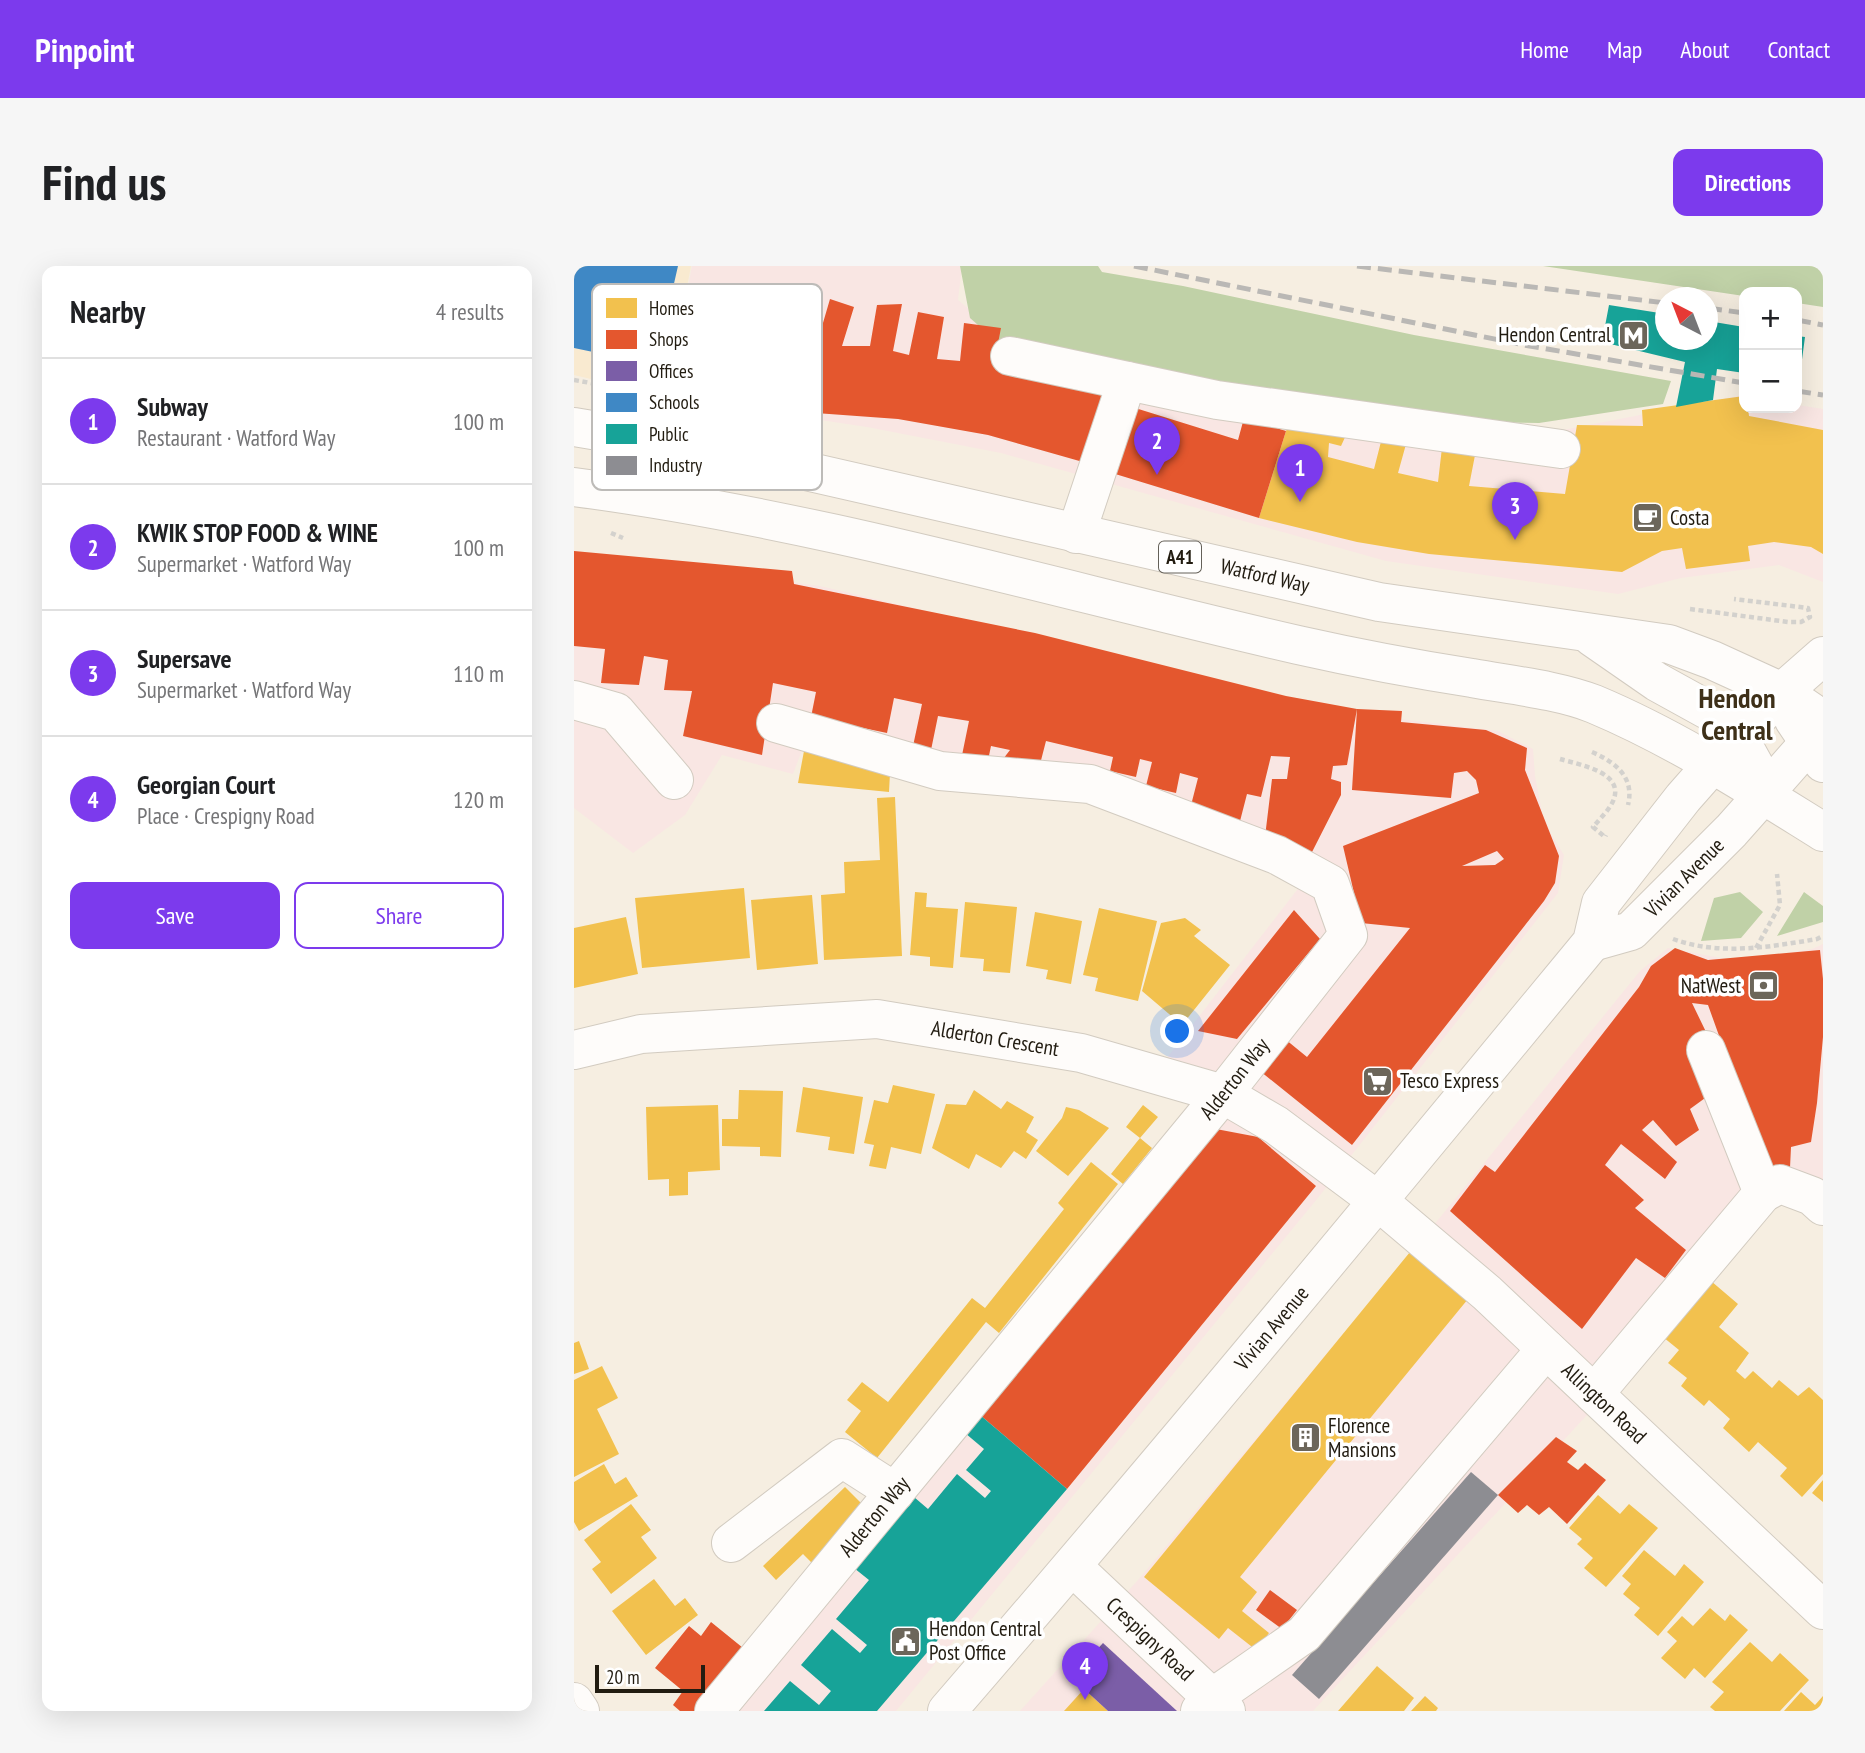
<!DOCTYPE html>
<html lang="en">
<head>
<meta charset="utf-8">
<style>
	body { margin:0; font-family:"PT Sans Narrow",sans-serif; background:#f6f6f6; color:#202124 }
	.controls { position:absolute; right:21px; top:21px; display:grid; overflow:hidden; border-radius:14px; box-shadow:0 7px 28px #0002 }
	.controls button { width:63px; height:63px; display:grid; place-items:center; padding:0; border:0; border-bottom:2px solid #e0e0e0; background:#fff; color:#202124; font:35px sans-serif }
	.compass { position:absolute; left:1081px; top:21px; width:63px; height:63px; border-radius:50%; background:#fff; box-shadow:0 7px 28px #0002; rotate:318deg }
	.scale { position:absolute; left:21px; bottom:18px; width:110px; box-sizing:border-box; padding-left:7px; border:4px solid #221c11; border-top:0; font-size:19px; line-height:24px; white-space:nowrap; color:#221c11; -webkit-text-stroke:5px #fff; paint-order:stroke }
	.you { position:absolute; left:604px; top:766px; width:24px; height:24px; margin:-18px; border:5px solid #fff; border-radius:50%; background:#1a73e8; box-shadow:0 0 0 10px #1a73e833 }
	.badge { display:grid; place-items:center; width:46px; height:46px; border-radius:50%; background:#7c3aed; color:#fff; font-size:23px; font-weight:700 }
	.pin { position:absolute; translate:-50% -58px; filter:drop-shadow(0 2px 4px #0008) }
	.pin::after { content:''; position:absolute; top:37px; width:24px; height:21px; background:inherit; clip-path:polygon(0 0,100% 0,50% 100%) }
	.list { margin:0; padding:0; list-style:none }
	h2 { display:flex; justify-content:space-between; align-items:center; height:91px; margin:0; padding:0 28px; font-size:30px }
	h2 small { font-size:23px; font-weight:400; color:#757577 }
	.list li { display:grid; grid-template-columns:46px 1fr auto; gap:21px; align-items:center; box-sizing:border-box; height:126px; padding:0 28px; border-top:2px solid #e0e0e0 }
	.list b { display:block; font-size:26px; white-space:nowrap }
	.list p { margin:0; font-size:23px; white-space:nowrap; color:#757577 }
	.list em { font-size:23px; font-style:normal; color:#757577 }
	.actions { display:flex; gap:14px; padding:21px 28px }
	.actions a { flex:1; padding:16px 0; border:2px solid #7c3aed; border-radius:14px; text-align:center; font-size:24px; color:#7c3aed }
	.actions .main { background:#7c3aed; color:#fff }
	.map { position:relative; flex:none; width:1249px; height:1445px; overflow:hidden; border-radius:14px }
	header { display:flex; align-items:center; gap:42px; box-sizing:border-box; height:98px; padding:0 35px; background:#7c3aed; color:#fff }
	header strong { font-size:33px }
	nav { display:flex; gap:38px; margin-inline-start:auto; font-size:24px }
	.intro { display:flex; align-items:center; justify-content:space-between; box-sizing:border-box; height:168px; padding:0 42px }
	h1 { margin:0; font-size:49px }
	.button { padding:18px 32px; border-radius:14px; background:#7c3aed; color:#fff; font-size:24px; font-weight:700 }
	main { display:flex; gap:42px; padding:0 42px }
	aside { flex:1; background:#fff; border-radius:14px; box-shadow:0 7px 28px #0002 }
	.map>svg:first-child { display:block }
	.commercial { fill:#f9e6e3 }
	.built { fill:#f9ead0 }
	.forest { fill:#c0d1a7 }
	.homes { fill:#f2c14e }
	.shops { fill:#e4572e; fill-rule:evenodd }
	.offices { fill:#7b5ea7 }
	.schools { fill:#3f88c5 }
	.public { fill:#17a398 }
	.industry { fill:#8d8d92 }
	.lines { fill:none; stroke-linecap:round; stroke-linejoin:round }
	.minor-casing { stroke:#d2cbc0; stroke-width:40 }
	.major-casing { stroke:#d2cbc0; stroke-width:40 }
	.highway-casing { stroke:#d2cbc0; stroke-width:40 }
	.path { stroke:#d3d1cd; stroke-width:4.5; stroke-dasharray:5 3.5; stroke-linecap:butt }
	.minor { stroke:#fefcfa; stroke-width:38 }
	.major { stroke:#fefcfa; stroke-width:38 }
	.highway { stroke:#fefcfa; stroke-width:38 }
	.rail { stroke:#bab8b5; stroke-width:5; stroke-dasharray:14 7; stroke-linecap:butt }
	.labels { text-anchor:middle; stroke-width:7; stroke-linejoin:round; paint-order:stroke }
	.shield { fill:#fff; stroke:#646058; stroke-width:2 }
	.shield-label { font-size:19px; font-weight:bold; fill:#221c11 }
	.poi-label { font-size:21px; fill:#221c11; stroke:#fff; text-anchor:start }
	.street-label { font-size:21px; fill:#221c11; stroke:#fff }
	.district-label { font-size:28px; font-weight:bold; fill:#3e3019; stroke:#fff }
	.key { fill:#fff; stroke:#bdbbb8; stroke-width:2 }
	.key-label { font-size:19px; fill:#221c11 }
</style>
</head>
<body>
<header>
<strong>Pinpoint</strong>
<nav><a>Home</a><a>Map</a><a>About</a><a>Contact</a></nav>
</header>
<div class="intro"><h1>Find us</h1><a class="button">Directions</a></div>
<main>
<aside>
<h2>Nearby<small>4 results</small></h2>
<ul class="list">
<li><span class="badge">1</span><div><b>Subway</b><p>Restaurant · Watford Way</p></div><em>100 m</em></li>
<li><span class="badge">2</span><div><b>KWIK STOP FOOD &amp; WINE</b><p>Supermarket · Watford Way</p></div><em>100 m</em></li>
<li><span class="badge">3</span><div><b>Supersave</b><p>Supermarket · Watford Way</p></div><em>110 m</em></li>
<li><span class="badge">4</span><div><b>Georgian Court</b><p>Place · Crespigny Road</p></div><em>120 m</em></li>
</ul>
<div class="actions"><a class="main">Save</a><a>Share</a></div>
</aside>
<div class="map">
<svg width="1249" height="1445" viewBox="0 0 1249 1445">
	<rect width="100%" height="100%" fill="#f6eee1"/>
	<!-- commercial -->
	<path class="commercial" d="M118 0H388L384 34 449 87 963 169 1164 130 1170 131V142H1223V139L1249 143V316L1205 299 1107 312 1044 328 812 295 427 187 293 161 92 131Z
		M0 287 246 320 374 350 744 443 924 465 959 483 961 510 968 546 977 568 990 589 984 627 743 933 322 1445H123L648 832 575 815 733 611 519 522 230 479 219 508 148 489 111 549 59 587 0 542Z
		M1249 678V958L1207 925 1026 1135 739 1445H446L564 1314 868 949 1066 705 1094 682 1163 695 1238 683Z"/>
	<!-- built -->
	<path class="built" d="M0 0H117L92 131 0 109Z"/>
	<!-- forest -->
	<path class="forest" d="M386 0H524L528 6 609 20 840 69 1097 115 1089 138 965 157 873 156 428 80 396 52Z
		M969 0H1249V41L1223 37V26H1170V30Z
		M1166 626 1189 646 1167 672 1127 675 1140 632Z
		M1230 626 1249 640V656L1203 670Z"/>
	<!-- homes -->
	<path class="homes" d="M1170 130V142H1174L1175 150 1249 164V288L1237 281 1200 276 1174 280 1176 295 1112 303 1108 282 1088 285 1048 306 855 288 783 276 685 252 712 165 720 150 773 167 767 180 755 177 754 191 800 203 810 164 834 171 824 207 864 216 869 173 903 179 895 220 991 228 1003 159 1069 160 1068 144Z
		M230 485 316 507 315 526 224 517Z
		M321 531 328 690 250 694 247 629 271 627 270 596 306 594 303 532Z
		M170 622 176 692 68 702 61 632Z
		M341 626 353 627 352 641 384 643 379 702 356 700V691L336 689Z
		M238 629 244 698 183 704 177 634Z
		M391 636 443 641 436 707 409 705 410 693 386 691Z
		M525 642 583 655 564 735 521 725 524 712 509 709Z
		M461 646 508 655 497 718 472 713 474 704 452 700Z
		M52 651 64 708 0 722V662Z
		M611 652 627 664 620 670 656 699 608 759 568 725 587 657Z
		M319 819 361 828 347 888 317 881 312 903 295 900 300 879 290 877 300 834 314 837Z
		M229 821 289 831 280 888 254 884 256 871 222 866Z
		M165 824 209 825 207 891 186 890V881L148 880V853H164Z
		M400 824 427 843 433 835 460 851 452 866 464 874 452 893 440 885 427 902 402 888 395 903 358 882 372 838 392 839Z
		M144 839 146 904 114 906V929L95 930V913L74 914 72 841Z
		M569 839 584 851 566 872 578 882 549 918 537 908 566 872 552 861Z
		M492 841 505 844 535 862 494 910 462 885 488 852Z
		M517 896 544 918 425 1067 412 1056 303 1192 271 1166 287 1145 273 1134 288 1116 314 1136 398 1032 411 1042 490 943 484 937Z
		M836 986 894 1033 666 1311 683 1326 668 1345 695 1367 682 1384 654 1362 645 1373 570 1311Z
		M1137 1015 1164 1038 1145 1061 1175 1087 1162 1105 1171 1113 1179 1105 1198 1122 1205 1114 1224 1130 1235 1121 1249 1134V1208L1228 1231 1206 1210 1213 1202 1184 1176 1175 1186 1149 1162 1156 1153 1135 1134 1130 1140 1107 1120 1113 1112 1094 1097 1105 1084 1089 1071Z
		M5 1075 15 1103 0 1108V1077Z
		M28 1100 44 1132 23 1143 45 1188 0 1211V1114Z
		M30 1198 41 1218 52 1211 64 1230 5 1265 0 1256V1216Z
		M1249 1214V1236L1238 1227Z
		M271 1221 294 1244 238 1297 229 1288 202 1314 189 1300Z
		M1024 1229 1046 1248 1055 1238 1084 1262 1032 1321 1010 1302 1019 1292 1003 1278 1008 1273 995 1262Z
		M57 1238 77 1264 67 1271 83 1292 37 1328 18 1303 27 1296 10 1274Z
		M1070 1284 1101 1310 1110 1298 1130 1316 1084 1370 1060 1349 1066 1342 1049 1328 1057 1318 1048 1310Z
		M80 1313 101 1340 111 1332 124 1349 72 1389 38 1345Z
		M1136 1342 1151 1355 1156 1348 1174 1364 1131 1412 1120 1402 1111 1413 1087 1392 1103 1375 1093 1366 1108 1350 1119 1360Z
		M1176 1376 1198 1396 1206 1387 1235 1414 1206 1445H1141L1136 1441 1150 1426 1138 1416Z
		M803 1400 840 1432 830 1445H764Z
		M510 1423 534 1445H490Z
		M1227 1426 1241 1439 1249 1430V1445H1210Z
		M851 1430 864 1442 862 1445H837Z"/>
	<!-- shops -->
	<path class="shops" d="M256 33 280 41 268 80H296L303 39 328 38 319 85 335 89 344 46 370 51 363 93 386 95 390 57 427 62 420 98 538 124 516 198 414 169 324 153 214 145 235 70 244 74Z
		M558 141 664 174 670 152 712 165 685 252 538 207Z
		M0 285 218 305 220 318 461 367 712 430 783 443 828 445 827 456 912 464 953 482 951 504 985 590 981 617 970 635 778 879 686 805 711 773 733 791 836 662 787 657 769 580 905 527 902 514 893 505 880 507 877 532 778 524 783 443 773 499 759 500 757 513 767 516V529L737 588 690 579 698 513H713L716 491 697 490 687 531 673 528 665 559 615 547 624 512 606 507 602 527 572 520 578 496 566 493 562 511 536 505 539 491 472 475 464 506 426 497 436 484 417 480 412 504 386 499 395 455 364 450 357 484 339 480 348 438 320 432 313 467 237 451 242 426 199 417 188 489 109 470 118 425 90 424 94 394 70 390 65 419 27 417 31 383 0 380ZM923 585 930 593 921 599 888 600Z
		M720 644 746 673 663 773 624 765Z
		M1101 682 1134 694 1246 684 1249 713V771L1243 837 1237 876 1217 881 1216 902 1193 903 1134 739 1118 737 1133 768 1138 827 1116 843 1125 864 1102 880 1079 854 1068 864 1103 896 1091 913 1047 878 1031 899 1070 934 1061 942 1112 984 1091 1012 1062 992 1008 1063 876 945 911 899 921 906 1065 721 1077 700Z
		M642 863 684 871 742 920 493 1223 406 1149Z
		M982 1171 1003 1185 993 1196 1004 1204 1011 1197 1032 1214 993 1258 975 1241 965 1249 953 1239 944 1247 924 1229Z
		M696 1324 723 1344 708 1363 682 1344Z
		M137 1356 174 1386 126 1445H106L99 1439 109 1425 81 1402 115 1360 127 1370Z"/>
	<!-- offices -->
	<path class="offices" d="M529 1377 603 1445H534L510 1423 498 1411Z"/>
	<!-- schools -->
	<path class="schools" d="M0 0H104L91 57 77 54 67 96 0 82Z"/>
	<!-- public -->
	<path class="public" d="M1035 39 1092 48V74H1134V55L1170 61V107L1143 103 1139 134 1102 141 1111 96 1028 76Z
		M1223 70 1231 71 1225 116 1223 115Z
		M406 1149 493 1223 303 1445H190L216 1415 245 1439 257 1425 227 1399 258 1363 286 1387 293 1379 262 1353 295 1314 280 1302 340 1231 354 1243 383 1208 411 1232 417 1225 392 1204 410 1183 391 1167Z"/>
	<!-- industry -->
	<path class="industry" d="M897 1206 924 1229 745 1433 718 1409Z"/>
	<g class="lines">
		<defs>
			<g id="minor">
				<path d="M436 90 643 134 987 183"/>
				<path d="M502 268 553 115"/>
				<path d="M0 434 42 446 100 514"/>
				<path id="s1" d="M1018 676 1057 665 1157 565 1189 529"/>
				<path id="s2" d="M0 784 67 768 303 753 507 787 649 828 702 859 804 935 913 1027 1249 1344"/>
				<path d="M1189 927 1206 918 1238 930 1249 940"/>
				<path d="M1020 1128 1189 927 1132 784"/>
				<path d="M157 1277 268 1192 321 1226"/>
				<path id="s3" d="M498 1300 652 1445"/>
				<path d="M0 1436 6 1445"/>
				<path id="s4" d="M140 1445 649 828 774 669 756 618 703 589 516 518 366 505 202 457"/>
				<path id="s5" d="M373 1445C592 1192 805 934 1018 676L1027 637 1109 532 1139 498"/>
				<path d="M626 1445 638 1432 730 1368 972 1083"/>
			</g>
			<path id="major" d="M1141 496 1208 426 1249 390
				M1189 529 1249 461"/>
			<g id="highway">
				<path id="s6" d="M0 161 149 186 805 336 1095 378 1138 394 1208 426 1249 454"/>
				<path d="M0 221C245 253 484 324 724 379 782 392 840 403 898 412 936 419 985 424 1020 438 1101 472 1175 520 1249 566"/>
				<path d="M1018 371 1083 416 1141 448 1165 472 1181 501 1189 529"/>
				<path d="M1210 431 1220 454 1249 497"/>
			</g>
		</defs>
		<!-- minor casing -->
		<use href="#minor" class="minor-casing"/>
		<!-- major casing -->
		<use href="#major" class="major-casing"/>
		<!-- highway casing -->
		<use href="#highway" class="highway-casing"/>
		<!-- path -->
		<path class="path" d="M0 114 67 126
			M37 267 49 272
			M1116 343 1214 356H1227L1236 351 1234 342 1160 333
			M1018 486C1041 496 1061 511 1054 539
			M986 493C1006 499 1056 507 1037 539 1032 547 1025 554 1019 561L1031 571 1032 569
			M1099 673C1146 690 1195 681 1243 673L1249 670
			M1182 682 1206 639 1203 608"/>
		<!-- minor -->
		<use href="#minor" class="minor"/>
		<!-- major -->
		<use href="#major" class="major"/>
		<!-- highway -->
		<use href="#highway" class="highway"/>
		<!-- rail -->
		<path class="rail" d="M560 0 950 79 1170 117
			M783 0 1092 37
			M1134 42 1170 47
			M1223 54 1249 59
			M1223 125 1249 129"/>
	</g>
	<!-- icons -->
	<defs>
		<symbol id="metro-square" viewBox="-11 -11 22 22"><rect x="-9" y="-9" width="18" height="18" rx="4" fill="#6c665a" stroke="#fff"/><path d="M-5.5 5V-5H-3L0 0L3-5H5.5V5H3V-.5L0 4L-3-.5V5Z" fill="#fff"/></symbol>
		<symbol id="cafe-square" viewBox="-11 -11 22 22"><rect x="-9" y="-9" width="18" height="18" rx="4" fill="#6c665a" stroke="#fff"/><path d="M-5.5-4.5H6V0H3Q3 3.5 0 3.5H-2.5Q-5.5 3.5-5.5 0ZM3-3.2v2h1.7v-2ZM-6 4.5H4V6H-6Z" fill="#fff"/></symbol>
		<symbol id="bank-square" viewBox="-11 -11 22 22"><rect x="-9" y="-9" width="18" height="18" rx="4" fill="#6c665a" stroke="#fff"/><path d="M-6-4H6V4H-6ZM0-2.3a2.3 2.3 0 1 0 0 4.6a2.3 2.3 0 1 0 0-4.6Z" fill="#fff"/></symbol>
		<symbol id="supermarket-square" viewBox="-11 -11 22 22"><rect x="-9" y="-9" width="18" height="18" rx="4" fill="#6c665a" stroke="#fff"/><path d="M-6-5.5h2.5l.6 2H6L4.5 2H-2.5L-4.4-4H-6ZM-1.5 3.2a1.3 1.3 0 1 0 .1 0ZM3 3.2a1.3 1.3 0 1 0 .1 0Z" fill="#fff"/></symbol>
		<symbol id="building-square" viewBox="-11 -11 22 22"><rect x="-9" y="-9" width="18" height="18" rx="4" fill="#6c665a" stroke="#fff"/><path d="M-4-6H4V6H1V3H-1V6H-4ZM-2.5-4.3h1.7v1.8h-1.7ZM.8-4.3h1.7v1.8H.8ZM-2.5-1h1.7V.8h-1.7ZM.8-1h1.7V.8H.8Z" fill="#fff"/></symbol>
		<symbol id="civic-square" viewBox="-11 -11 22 22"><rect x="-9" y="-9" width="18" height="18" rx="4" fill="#6c665a" stroke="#fff"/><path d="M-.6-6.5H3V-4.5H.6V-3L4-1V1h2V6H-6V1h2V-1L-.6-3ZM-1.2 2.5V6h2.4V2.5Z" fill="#fff"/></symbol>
	</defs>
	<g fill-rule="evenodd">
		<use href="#metro-square" x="1042" y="52" width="35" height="35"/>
		<use href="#cafe-square" x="1056" y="234" width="35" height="35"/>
		<use href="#bank-square" x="1172" y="702" width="35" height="35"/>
		<use href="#supermarket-square" x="786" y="798" width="35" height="35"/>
		<use href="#building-square" x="714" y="1154" width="35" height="35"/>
		<use href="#civic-square" x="314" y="1358" width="35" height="35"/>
	</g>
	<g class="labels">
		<!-- shield labels -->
		<rect class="shield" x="585" y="275.5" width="42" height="31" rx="5"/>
		<g class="shield-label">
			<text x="606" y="298">A41</text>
		</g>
		<!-- poi labels -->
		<g class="poi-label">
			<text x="1037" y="76" text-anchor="end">Hendon Central</text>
			<text x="1096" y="259">Costa</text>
			<text x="1167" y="727" text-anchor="end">NatWest</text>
			<text x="826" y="822">Tesco Express</text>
			<text x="754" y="1167">Florence<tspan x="754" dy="24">Mansions</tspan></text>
			<text x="355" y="1370">Hendon Central<tspan x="355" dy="24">Post Office</tspan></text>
		</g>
		<!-- street labels -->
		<g class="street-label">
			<text dy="7" stroke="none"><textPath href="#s6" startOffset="707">Watford Way</textPath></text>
			<text dy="7" stroke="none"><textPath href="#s1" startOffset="116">Vivian Avenue</textPath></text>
			<text dy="7" stroke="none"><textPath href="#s2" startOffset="425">Alderton Crescent</textPath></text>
			<text dy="7" stroke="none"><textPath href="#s4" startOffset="819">Alderton Way</textPath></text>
			<text dy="7" stroke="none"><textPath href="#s5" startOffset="502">Vivian Avenue</textPath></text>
			<text dy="7" stroke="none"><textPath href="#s2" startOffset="1152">Allington Road</textPath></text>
			<text dy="7" stroke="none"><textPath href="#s4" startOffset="252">Alderton Way</textPath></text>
			<text dy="7" stroke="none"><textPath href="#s3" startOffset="107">Crespigny Road</textPath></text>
		</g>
		<!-- district labels -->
		<g class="district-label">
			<text x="1163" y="442">Hendon<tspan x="1163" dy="32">Central</tspan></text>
		</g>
	</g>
	<!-- legend -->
	<rect x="18" y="18" width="230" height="206" rx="10" class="key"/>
	<rect x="32" y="32" width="31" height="20" fill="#f2c14e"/>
	<rect x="32" y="64" width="31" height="19" fill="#e4572e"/>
	<rect x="32" y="95" width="31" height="20" fill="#7b5ea7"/>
	<rect x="32" y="127" width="31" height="19" fill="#3f88c5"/>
	<rect x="32" y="158" width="31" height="20" fill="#17a398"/>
	<rect x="32" y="190" width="31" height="19" fill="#8d8d92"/>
	<g class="key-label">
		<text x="75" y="49">Homes</text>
		<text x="75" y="80">Shops</text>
		<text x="75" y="112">Offices</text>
		<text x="75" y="143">Schools</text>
		<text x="75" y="175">Public</text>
		<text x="75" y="206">Industry</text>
	</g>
</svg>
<div class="controls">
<button>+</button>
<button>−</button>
</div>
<svg class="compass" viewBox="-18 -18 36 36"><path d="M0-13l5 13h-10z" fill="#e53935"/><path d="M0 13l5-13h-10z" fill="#757577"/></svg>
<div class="scale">20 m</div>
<div class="you"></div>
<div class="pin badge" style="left:726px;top:236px">1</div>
<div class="pin badge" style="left:583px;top:209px">2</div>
<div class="pin badge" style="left:941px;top:274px">3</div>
<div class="pin badge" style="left:511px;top:1434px">4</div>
</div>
</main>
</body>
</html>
